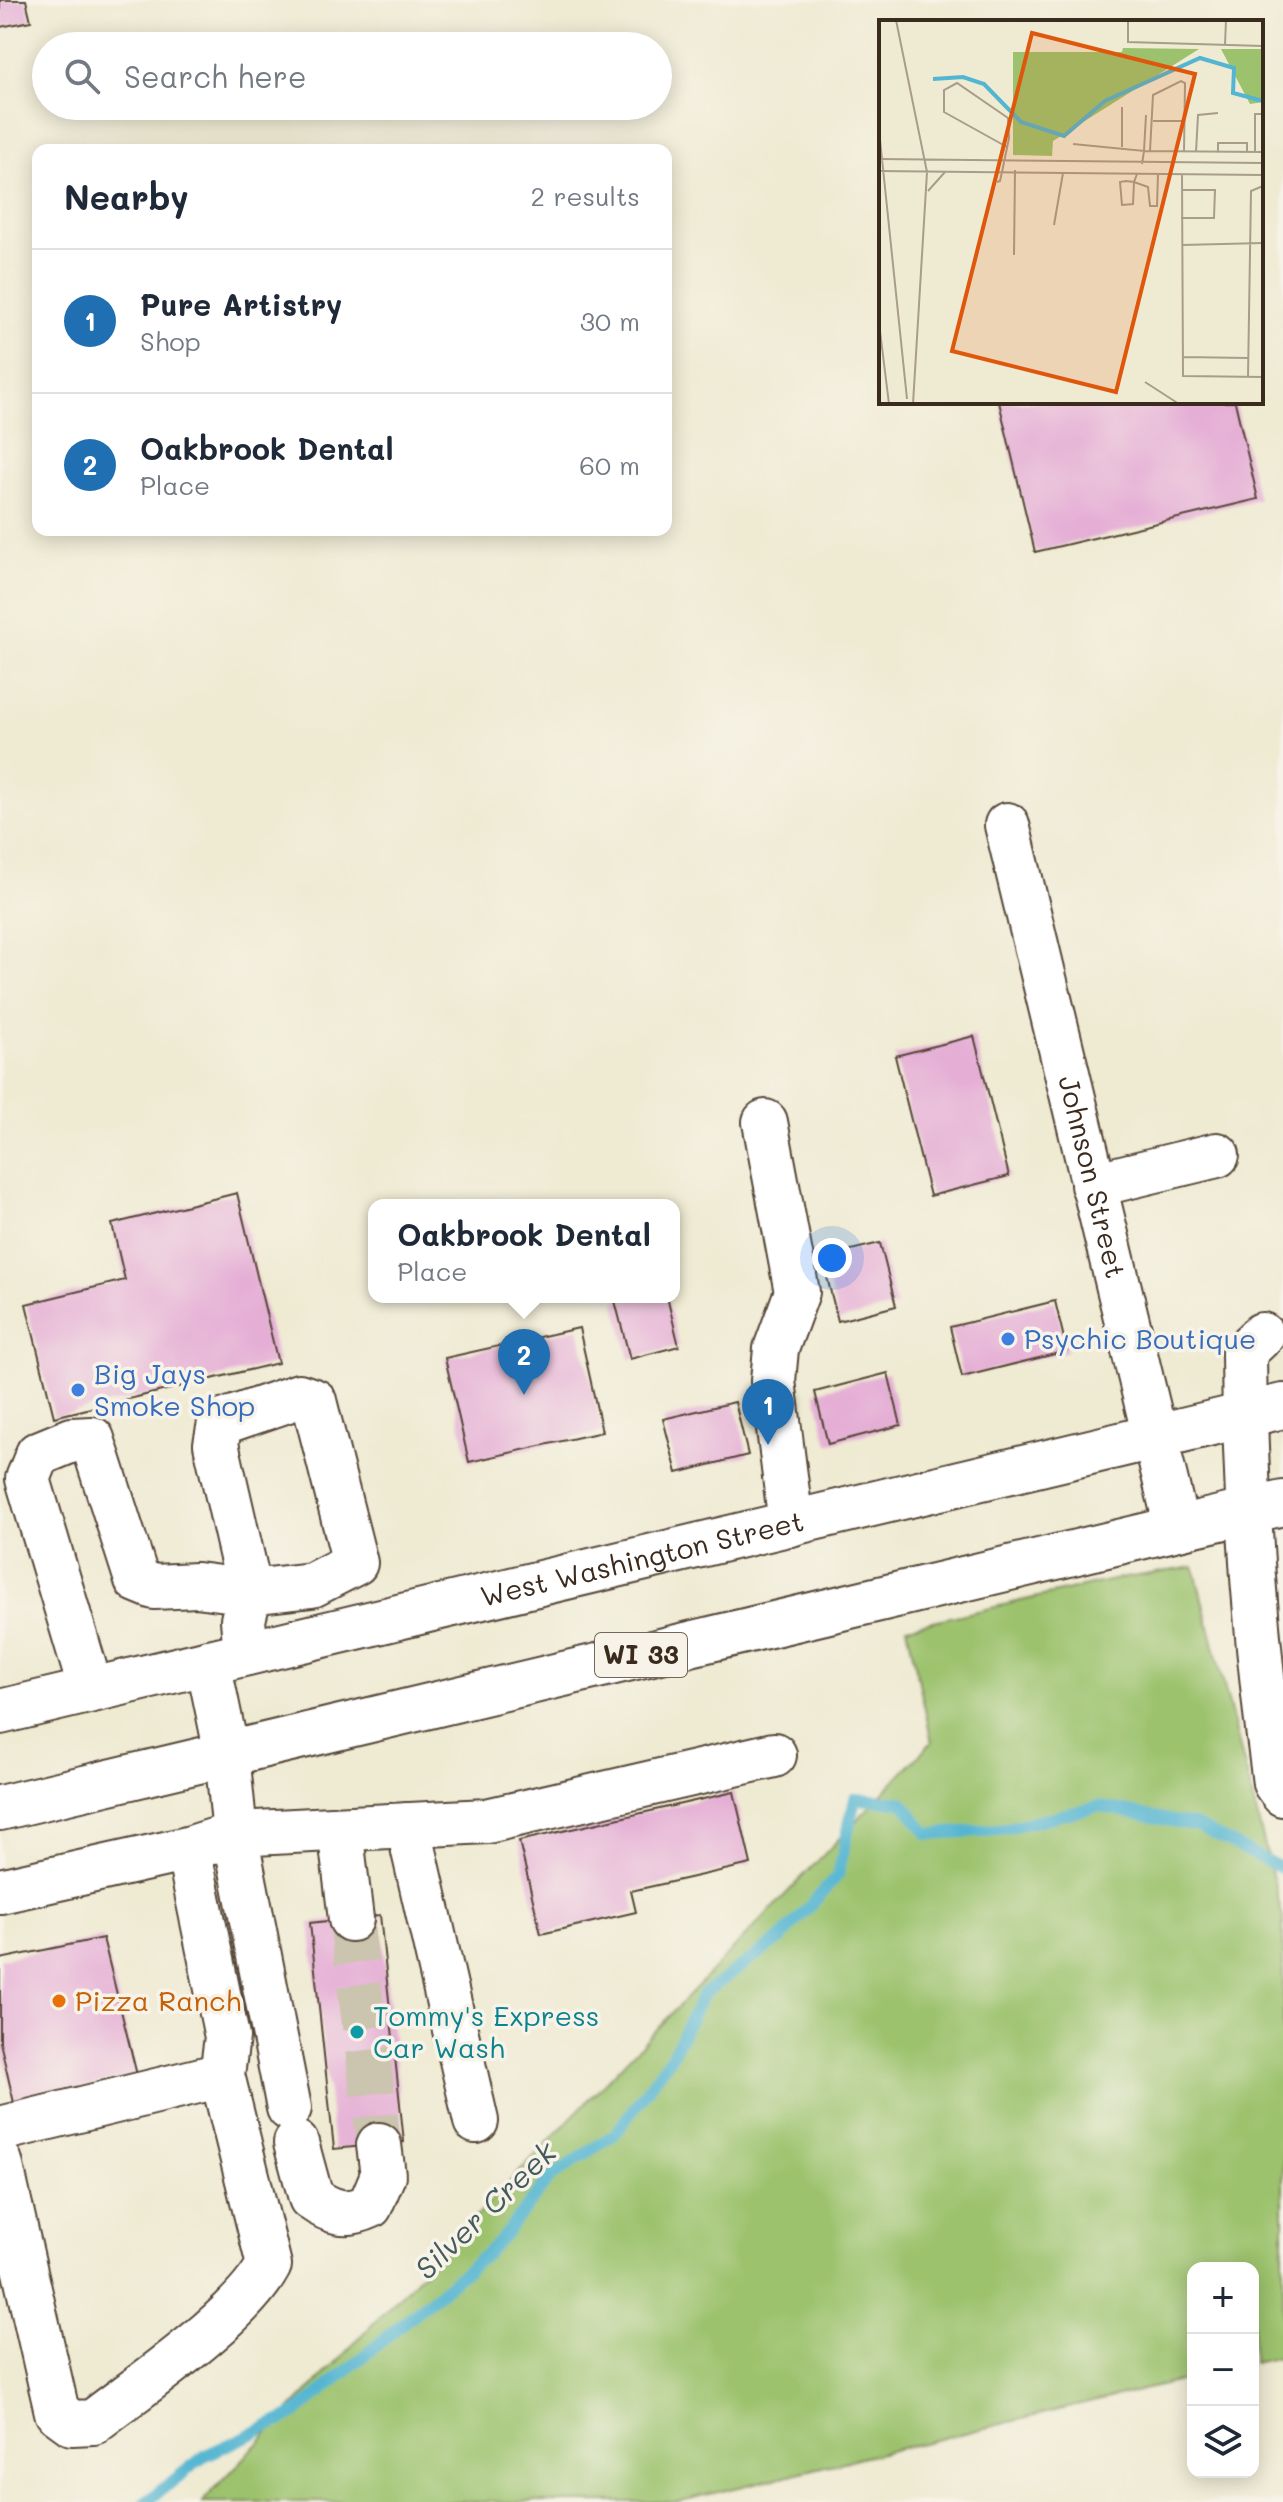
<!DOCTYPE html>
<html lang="en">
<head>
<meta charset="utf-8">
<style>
	body { margin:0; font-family:Mali,sans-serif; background:#f6f6f7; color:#1f2937 }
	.controls { position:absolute; right:24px; bottom:24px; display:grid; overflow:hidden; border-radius:16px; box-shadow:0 4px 20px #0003 }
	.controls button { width:72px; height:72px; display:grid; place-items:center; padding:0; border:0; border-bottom:2px solid #e0e1e3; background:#fff; color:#1f2937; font:40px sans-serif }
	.you { position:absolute; left:832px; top:1258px; width:28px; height:28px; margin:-20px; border:6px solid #fff; border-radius:50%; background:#1a73e8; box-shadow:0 0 0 12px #1a73e833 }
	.badge { display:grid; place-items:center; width:52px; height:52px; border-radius:50%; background:#1f6fb2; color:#fff; font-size:26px; font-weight:700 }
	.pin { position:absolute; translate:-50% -66px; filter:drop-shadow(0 2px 4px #0008) }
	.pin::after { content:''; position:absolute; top:42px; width:28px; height:24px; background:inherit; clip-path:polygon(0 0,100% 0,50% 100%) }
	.popup { position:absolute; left:368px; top:1199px; width:312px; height:104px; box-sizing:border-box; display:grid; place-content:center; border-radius:16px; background:#fff; filter:drop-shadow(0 2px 6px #0005); font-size:26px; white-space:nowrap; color:#747a83 }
	.popup b { font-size:30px; color:#1f2937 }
	.popup::after { content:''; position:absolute; left:50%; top:100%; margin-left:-16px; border:16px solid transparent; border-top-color:#fff }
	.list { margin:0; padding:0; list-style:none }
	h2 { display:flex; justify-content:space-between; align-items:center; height:104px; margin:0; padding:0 32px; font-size:34px }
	h2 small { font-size:26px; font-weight:400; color:#747a83 }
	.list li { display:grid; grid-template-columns:52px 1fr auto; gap:24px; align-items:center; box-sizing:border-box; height:144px; padding:0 32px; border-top:2px solid #e0e1e3 }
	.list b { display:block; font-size:30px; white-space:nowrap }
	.list p { margin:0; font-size:26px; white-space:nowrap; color:#747a83 }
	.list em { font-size:26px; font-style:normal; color:#747a83 }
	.icon { flex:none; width:44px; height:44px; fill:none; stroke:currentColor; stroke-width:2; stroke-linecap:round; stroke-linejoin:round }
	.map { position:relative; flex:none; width:1283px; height:2502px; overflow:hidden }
	.search { position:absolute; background:#fff; box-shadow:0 4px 20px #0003; left:32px; top:32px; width:640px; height:88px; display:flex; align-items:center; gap:20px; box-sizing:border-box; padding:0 28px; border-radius:44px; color:#747a83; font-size:30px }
	.panel { position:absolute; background:#fff; box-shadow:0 4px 20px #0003; left:32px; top:144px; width:640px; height:392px; border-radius:16px }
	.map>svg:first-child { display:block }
	.green { fill:#9cc26d; stroke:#6c7646; stroke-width:2 }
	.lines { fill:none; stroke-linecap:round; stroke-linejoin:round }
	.stream { stroke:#52b5d1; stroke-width:12 }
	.building { fill:#e5afd5 }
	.minor-tunnel { stroke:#cbc4ae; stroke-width:44; stroke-dasharray:44 22; stroke-linecap:butt }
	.minor-casing { stroke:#564739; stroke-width:48 }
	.major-casing { stroke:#564739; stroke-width:48 }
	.minor { stroke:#fff; stroke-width:44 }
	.major { stroke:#fff; stroke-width:44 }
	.shop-dot { fill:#3f7fe0; stroke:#f7f3e8; stroke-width:3 }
	.food-dot { fill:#e8710a; stroke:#f7f3e8; stroke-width:3 }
	.culture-dot { fill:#0f9aa8; stroke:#f7f3e8; stroke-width:3 }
	.labels { text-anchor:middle; stroke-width:7; stroke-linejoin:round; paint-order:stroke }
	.shield { fill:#f7f3e8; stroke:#73665b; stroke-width:2 }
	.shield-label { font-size:26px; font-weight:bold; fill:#3b2a1e }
	.street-label { font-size:28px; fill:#3b2a1e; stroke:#f7f3e8 }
	.shop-label { font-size:28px; fill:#366cbe; stroke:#f7f3e8; text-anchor:start }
	.food-label { font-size:28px; fill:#c56008; stroke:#f7f3e8; text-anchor:start }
	.culture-label { font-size:28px; fill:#0d838f; stroke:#f7f3e8; text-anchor:start }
	.water-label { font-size:30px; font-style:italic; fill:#435b5d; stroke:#f7f3e8 }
	.inset-river { fill:none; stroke:#52b5d1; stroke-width:4 }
	.inset-road { fill:none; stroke:#a79d8a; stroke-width:2 }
	.view { fill:#df570d; fill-opacity:0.15; stroke:#df570d; stroke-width:4 }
	.inset-edge { fill:none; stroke:#3b2a1e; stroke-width:4 }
</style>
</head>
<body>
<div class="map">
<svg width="1283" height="2502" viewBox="0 0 1283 2502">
	<rect width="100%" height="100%" fill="#f7f3e8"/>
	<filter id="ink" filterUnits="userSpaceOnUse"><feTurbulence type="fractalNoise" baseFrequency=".0125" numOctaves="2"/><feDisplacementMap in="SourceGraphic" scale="16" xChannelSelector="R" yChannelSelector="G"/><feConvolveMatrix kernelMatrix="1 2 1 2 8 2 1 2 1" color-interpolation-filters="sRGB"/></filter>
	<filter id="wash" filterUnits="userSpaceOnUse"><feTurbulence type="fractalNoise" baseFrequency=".006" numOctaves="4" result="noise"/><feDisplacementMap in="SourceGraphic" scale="32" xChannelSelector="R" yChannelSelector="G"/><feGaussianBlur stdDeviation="1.8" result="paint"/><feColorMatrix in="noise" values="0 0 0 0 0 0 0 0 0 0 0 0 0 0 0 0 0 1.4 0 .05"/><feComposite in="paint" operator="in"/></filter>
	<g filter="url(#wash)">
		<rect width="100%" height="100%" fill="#efead2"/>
		<!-- green -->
		<path class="green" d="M1194 1567 1283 1918V2356L1253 2363V2268H1193V2378L677 2502H202L932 1742 907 1627 1113 1580Z"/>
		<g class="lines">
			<!-- stream -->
			<path class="stream" d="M146 2502 206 2455 295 2414 496 2245 551 2177 615 2134 671 2057 703 1994 781 1938 838 1875 855 1799 902 1802 928 1834 998 1830 1099 1806 1197 1826 1283 1869"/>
		</g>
		<g id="blocks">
			<!-- building -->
			<path class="building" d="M0 0H26L31 21 0 27Z
				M999 402H1235L1258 499 1035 552Z
				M974 1036 1009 1176 930 1196 895 1056Z
				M237 1193 278 1363 54 1417 26 1304 125 1280 112 1224Z
				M880 1243 896 1306 838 1321 822 1257Z
				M630 1297H667L679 1346 630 1359 615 1301Z
				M1055 1301 1067 1351 962 1377 950 1327Z
				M579 1328 602 1432 469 1462 445 1358Z
				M888 1373 901 1425 828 1444 815 1392Z
				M735 1402 748 1455 677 1473 663 1419Z
				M734 1792 751 1864 631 1891 636 1912 541 1934 519 1841Z
				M380 1915 404 2142 334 2149 310 1923Z
				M103 1938 137 2075 14 2103 0 2042V1959Z"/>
		</g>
	</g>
	<g filter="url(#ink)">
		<use href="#blocks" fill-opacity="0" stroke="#564739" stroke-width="2"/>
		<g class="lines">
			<!-- minor-tunnel -->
			<path class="minor-tunnel" d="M351 1919 379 2145"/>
			<defs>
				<g id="minor">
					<path id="s1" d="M1007 825 1177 1528"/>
					<path d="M765 1122 797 1292 776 1349 773 1381 791 1524"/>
					<path d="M1093 1185 1217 1155"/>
					<path d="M1262 1335 1244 1352C1245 1495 1255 1641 1275 1783L1283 1794"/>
					<path d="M91 1690 28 1479 38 1454 72 1440 92 1439 137 1580 154 1587 197 1585 250 1592 312 1585 355 1563 314 1401 299 1396 220 1423 216 1444 250 1592 243 1620 246 1653"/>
					<path d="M408 1825 476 2121"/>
					<path d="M340 1829 351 1919"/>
					<path d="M0 1891 188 1849 235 1834 227 1754 208 1662"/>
					<path d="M289 2108 235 1834 487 1821 774 1755"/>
					<path d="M0 2129 222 2075"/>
					<path d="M296 2143 311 2198C332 2213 346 2217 370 2206L383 2175 379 2145"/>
					<path d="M0 2162 57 2412 72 2423 93 2422C142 2384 242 2317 269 2265L222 2075 227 2037 188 1849"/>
				</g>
				<g id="major">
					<path id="s2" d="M0 1712 1283 1406"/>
					<path d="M0 1808 1283 1503"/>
				</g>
			</defs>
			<!-- minor casing -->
			<use href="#minor" class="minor-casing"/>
			<!-- major casing -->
			<use href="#major" class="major-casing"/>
			<!-- minor -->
			<use href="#minor" class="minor"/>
			<!-- major -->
			<use href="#major" class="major"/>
		</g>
	</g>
	<!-- markers -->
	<g class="shop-dot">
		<circle cx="1008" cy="1339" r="8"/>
		<circle cx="78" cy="1390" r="8"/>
	</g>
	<circle class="food-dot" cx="59" cy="2001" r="8"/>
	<circle class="culture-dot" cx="357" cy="2032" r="8"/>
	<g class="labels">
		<!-- shield labels -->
		<rect class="shield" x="595" y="1633" width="92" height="44" rx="6"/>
		<g class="shield-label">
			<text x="641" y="1664">WI 33</text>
		</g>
		<!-- street labels -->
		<g class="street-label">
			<text dy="10" stroke="none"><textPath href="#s1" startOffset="362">Johnson Street</textPath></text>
			<text dy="10" stroke="none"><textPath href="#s2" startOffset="660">West Washington Street</textPath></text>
		</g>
		<!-- shop labels -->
		<g class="shop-label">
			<text x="1024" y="1349">Psychic Boutique</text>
			<text x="94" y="1384">Big Jays<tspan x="94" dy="32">Smoke Shop</tspan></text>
		</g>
		<!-- food labels -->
		<g class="food-label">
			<text x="75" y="2011">Pizza Ranch</text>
		</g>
		<!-- culture labels -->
		<g class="culture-label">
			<text x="373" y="2026">Tommy's Express<tspan x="373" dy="32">Car Wash</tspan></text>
		</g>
		<!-- water labels -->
		<g class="water-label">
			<text transform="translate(486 2211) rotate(-44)" y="10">Silver Creek</text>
		</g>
	</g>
	<!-- overview -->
	<g transform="translate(879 20)">
		<rect width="384" height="384" fill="#efead2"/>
		<path d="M244 28 320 29 174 121 173 136 134 135V32H243ZM342 29H384V82L371 84Z" fill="#9cc26d"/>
		<path class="inset-river" d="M54 59 84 57 105 64 142 102 185 116 226 81 321 38 355 48 354 73 384 81"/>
		<path class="inset-road" d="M17 0 48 152 34 384M249 0V22L384 26M346 25 347 0M274 101H305M0 110 28 379M194 124 265 131 267 95M243 127V87M271 131 274 75 302 61 306 63 305 132M317 132 319 95 339 93M339 132V123H368V132M376 132V94H384M0 139 384 143M263 144 265 131 384 132M0 151 384 155M258 154 255 162 254 184 243 185 241 162 247 161 255 162 269 167 271 186H278L279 154M303 154 304 356 384 357M118 162 121 161 123 152 130 118 129 98 78 63 65 70V92L128 127M49 171 66 152M302 198H335L336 170H303M175 205 184 153M303 225 384 223M135 235 136 150M0 303 10 384M304 337 369 338M369 357 372 171 384 166M266 362 300 384"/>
		<path class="view" d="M153 13 316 54 237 372 73 331Z"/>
		<rect width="384" height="384" class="inset-edge"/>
	</g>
</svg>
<div class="controls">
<button>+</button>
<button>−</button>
<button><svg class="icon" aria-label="layers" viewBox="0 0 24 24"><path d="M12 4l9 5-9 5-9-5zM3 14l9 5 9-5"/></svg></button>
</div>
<div class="you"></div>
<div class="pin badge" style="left:768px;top:1445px">1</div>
<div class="pin badge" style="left:524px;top:1395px">2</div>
<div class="popup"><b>Oakbrook Dental</b>Place</div>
<div class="search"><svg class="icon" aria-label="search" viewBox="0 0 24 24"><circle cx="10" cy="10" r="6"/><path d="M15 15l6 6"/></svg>Search here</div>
<section class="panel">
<h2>Nearby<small>2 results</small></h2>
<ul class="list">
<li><span class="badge">1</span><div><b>Pure Artistry</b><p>Shop</p></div><em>30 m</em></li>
<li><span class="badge">2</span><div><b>Oakbrook Dental</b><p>Place</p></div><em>60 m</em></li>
</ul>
</section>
</div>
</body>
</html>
